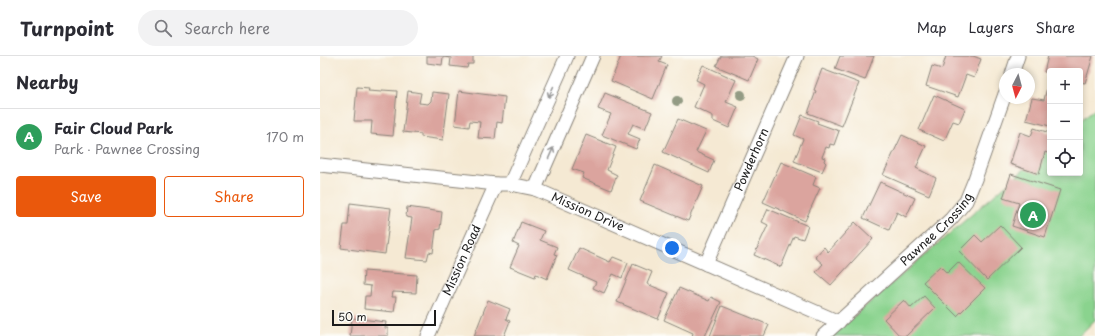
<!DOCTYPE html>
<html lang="en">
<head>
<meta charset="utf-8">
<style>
	body { margin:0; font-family:"Playpen Sans",sans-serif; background:#f2f2f3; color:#2b2b33 }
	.controls { position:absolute; right:12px; top:12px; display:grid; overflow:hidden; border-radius:4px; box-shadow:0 2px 6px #0003 }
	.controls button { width:36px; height:36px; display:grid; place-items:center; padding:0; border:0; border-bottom:1px solid #e1e1e2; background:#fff; color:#2b2b33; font:20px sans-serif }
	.compass { position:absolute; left:679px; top:12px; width:36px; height:36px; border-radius:50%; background:#fff; box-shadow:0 2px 6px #0003; rotate:186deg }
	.scale { position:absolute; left:12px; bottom:10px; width:104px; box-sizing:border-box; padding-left:4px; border:2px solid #1c1c1c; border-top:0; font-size:11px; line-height:14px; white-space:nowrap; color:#1c1c1c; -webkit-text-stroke:3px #fdfcf7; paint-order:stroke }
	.you { position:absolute; left:352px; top:192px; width:14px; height:14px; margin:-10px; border:3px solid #fff; border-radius:50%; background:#1a73e8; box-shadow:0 0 0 6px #1a73e833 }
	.badge { display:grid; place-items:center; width:26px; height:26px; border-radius:50%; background:#ea580c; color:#fff; font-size:13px; font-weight:700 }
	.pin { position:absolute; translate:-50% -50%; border:2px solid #fff; box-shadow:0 1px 4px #0006 }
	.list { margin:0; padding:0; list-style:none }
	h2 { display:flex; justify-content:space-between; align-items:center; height:52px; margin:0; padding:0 16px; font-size:17px }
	h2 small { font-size:13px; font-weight:400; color:#7c7c81 }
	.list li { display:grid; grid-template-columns:26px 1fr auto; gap:12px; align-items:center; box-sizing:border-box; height:56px; padding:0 16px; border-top:1px solid #e1e1e2 }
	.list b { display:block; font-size:15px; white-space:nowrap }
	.list p { margin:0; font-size:13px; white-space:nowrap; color:#7c7c81 }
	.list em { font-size:13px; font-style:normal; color:#7c7c81 }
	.actions { display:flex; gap:8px; padding:12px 16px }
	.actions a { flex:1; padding:9px 0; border:1px solid #ea580c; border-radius:4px; text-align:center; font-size:14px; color:#ea580c }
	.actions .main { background:#ea580c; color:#fff }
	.icon { flex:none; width:22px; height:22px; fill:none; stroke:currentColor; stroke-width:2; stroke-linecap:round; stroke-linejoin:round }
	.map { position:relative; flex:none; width:775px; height:280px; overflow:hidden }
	header { display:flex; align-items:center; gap:24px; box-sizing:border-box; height:56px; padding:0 20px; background:#fff; border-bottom:1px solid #e1e1e2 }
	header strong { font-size:19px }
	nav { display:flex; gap:22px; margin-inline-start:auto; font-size:14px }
	.search { width:280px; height:36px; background:#f2f2f3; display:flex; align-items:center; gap:10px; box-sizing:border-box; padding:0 14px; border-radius:22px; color:#7c7c81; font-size:15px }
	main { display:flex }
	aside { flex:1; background:#fff }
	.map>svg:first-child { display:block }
	.green { fill:#8ad38e; stroke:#537855 }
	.building { fill:#dba49e }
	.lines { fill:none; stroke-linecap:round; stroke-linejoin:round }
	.minor-casing { stroke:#888278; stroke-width:15 }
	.minor { stroke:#fff; stroke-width:13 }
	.tree { fill:#939b84 }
	.oneway { stroke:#999 }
	.labels { text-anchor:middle; stroke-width:3.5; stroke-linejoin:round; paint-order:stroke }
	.street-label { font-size:12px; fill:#1c1c1c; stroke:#fdfcf7 }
</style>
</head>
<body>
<header>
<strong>Turnpoint</strong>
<div class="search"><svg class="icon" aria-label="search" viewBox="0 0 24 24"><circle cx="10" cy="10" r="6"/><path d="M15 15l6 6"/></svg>Search here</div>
<nav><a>Map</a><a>Layers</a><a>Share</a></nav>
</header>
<main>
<aside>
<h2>Nearby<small></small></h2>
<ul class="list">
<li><span class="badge" style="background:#2e9e5b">A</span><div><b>Fair Cloud Park</b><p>Park · Pawnee Crossing</p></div><em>170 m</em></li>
</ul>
<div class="actions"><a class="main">Save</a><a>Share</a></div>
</aside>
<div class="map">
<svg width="775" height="280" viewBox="0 0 775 280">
	<rect width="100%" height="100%" fill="#fdfcf7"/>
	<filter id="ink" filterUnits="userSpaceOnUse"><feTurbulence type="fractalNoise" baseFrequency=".025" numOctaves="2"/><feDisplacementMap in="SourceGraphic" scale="8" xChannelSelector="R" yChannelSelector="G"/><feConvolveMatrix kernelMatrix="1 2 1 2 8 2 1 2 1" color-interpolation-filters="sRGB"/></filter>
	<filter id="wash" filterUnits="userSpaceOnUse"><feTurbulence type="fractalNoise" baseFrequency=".012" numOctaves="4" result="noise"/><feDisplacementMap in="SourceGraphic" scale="16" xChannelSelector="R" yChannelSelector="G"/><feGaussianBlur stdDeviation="0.9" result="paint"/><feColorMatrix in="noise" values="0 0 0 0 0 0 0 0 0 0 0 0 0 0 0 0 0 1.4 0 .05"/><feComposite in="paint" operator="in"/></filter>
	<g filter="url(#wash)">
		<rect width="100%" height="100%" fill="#f5e9d3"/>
		<!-- green -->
		<path class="green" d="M775 52V264L759 280H511L730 91V117H760V65Z"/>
		<g id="blocks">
			<!-- building -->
			<path class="building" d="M107 0H153V8H148L147 12 130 10 131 2 123 1 122 9 107 7Z
				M301 0H342L339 6 347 9 333 43 291 25Z
				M401 0H432L438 3 429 24 396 10Z
				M520 0H554L545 24 515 13Z
				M626 0H653L661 3 654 22 646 19 638 41 606 30 612 10 622 13Z
				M728 0H773L765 27 760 26V15H730V17L724 16Z
				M383 9 416 24 406 46 418 51 409 72 393 65V60L374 51 384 28 376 24Z
				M502 13 539 27 522 70 488 57 496 35 494 34Z
				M729 23 730 70 706 64 712 42 724 44Z
				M37 31 49 32 48 35 62 36V34L77 35 73 80 51 78 52 65H34Z
				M88 35 101 37 99 47 108 48 111 45 112 36 129 38 123 84 101 81V78L83 76Z
				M139 35 185 41 182 67 177 66 175 83 158 82 160 66 150 65 149 71 135 69Z
				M285 37 332 56 325 73 313 68 308 78 320 83 316 93 282 79 291 58 278 53Z
				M614 39 645 53 639 67 633 65 624 85 599 74Z
				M482 59 498 65 497 67 519 75 514 89 510 88 509 92 506 91 502 101 505 102 504 105 506 107 502 116 474 105 483 83 474 79Z
				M358 63 386 75 376 96 394 104 389 117 343 96Z
				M714 72 730 77V98L725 96 719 118 690 108 700 76 711 80Z
				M266 79 296 91 287 114 297 119 291 134 262 122 264 117 252 113Z
				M582 79 606 90 596 112 616 122 609 139 563 119Z
				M461 106 496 121 493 129 500 132 485 165 443 146Z
				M335 109 383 130 368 165 320 145Z
				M691 118 740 134 725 181 692 170 699 147 683 142Z
				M560 126 595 142 586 161 577 156 569 174 543 162Z
				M30 147 71 152 65 198 21 192 24 169H28Z
				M87 151 122 156 120 173 116 174 113 197 109 196 107 204 86 202 92 162 86 161Z
				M448 153 488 170 483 183 474 180 461 211 434 199 448 169 442 166Z
				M201 166 224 175 220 184 237 191 234 198 237 199 227 223 216 218 215 221 190 211 199 190 193 187Z
				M535 166 553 183 511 229 496 216 503 208 495 201 504 191 508 196Z
				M680 169 701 191 667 224 639 195 655 179 662 186Z
				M259 192 290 206 293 201 308 207 302 222 293 218 284 237 273 232 276 226 249 214Z
				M638 206 665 232 637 260 603 226 620 210 627 217Z
				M313 208 332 216 327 228 349 237 338 263 297 246Z
				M44 215 97 219 96 237 73 236 72 241H76L74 256 44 253 45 240H50L51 230 43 229Z
				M359 232 389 245 391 241 401 246 385 280H372L373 277 344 264Z
				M604 240 615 252 586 280H580L564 263 584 244 591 252Z
				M168 244 190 253 186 263 190 265 184 280H154Z
				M402 250 449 269 444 280H390Z
				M32 262 66 266 65 272H68V280H30Z"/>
		</g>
	</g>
	<g filter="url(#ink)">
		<use href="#blocks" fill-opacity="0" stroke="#888278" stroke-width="1"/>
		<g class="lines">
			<defs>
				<g id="minor">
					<path d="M692 18 698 0"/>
					<path id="s1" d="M0 109 176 128H190L215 133 519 266"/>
					<path d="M190 128 247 0"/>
					<path d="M215 133 273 0"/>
					<path id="s2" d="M386 208 477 0"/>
					<path id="s3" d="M108 280 176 128"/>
					<path id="s4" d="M503 280 631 163 646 145 655 123 685 38"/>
				</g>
			</defs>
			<!-- minor casing -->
			<use href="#minor" class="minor-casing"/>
			<!-- minor -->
			<use href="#minor" class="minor"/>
		</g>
		<!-- trees -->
		<g class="tree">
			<circle cx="421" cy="39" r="5"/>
			<circle cx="357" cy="45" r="5"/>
		</g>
		<!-- one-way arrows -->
		<defs><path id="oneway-shaft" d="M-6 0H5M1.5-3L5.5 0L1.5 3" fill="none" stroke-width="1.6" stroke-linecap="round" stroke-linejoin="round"/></defs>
		<g class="oneway">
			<use href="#oneway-shaft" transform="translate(231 36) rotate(114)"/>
			<use href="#oneway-shaft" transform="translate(231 97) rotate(-66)"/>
		</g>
	</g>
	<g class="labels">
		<!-- street labels -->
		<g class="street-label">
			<text dy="4" stroke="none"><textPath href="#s2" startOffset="114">Powderhorn</textPath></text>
			<text dy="4" stroke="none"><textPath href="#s1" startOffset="274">Mission Drive</textPath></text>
			<text dy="4" stroke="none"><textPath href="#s4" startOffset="156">Pawnee Crossing</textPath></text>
			<text dy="4" stroke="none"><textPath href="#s3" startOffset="83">Mission Road</textPath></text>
		</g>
	</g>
</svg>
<div class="controls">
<button>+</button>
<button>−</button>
<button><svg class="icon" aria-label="locate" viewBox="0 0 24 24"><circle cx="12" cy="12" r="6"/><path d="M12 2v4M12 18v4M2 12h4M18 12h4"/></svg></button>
</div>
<svg class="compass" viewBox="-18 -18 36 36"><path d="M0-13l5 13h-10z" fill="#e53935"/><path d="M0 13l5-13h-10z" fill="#7c7c81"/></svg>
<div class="scale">50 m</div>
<div class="you"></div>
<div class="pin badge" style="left:713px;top:159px;background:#2e9e5b">A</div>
</div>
</main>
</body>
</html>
